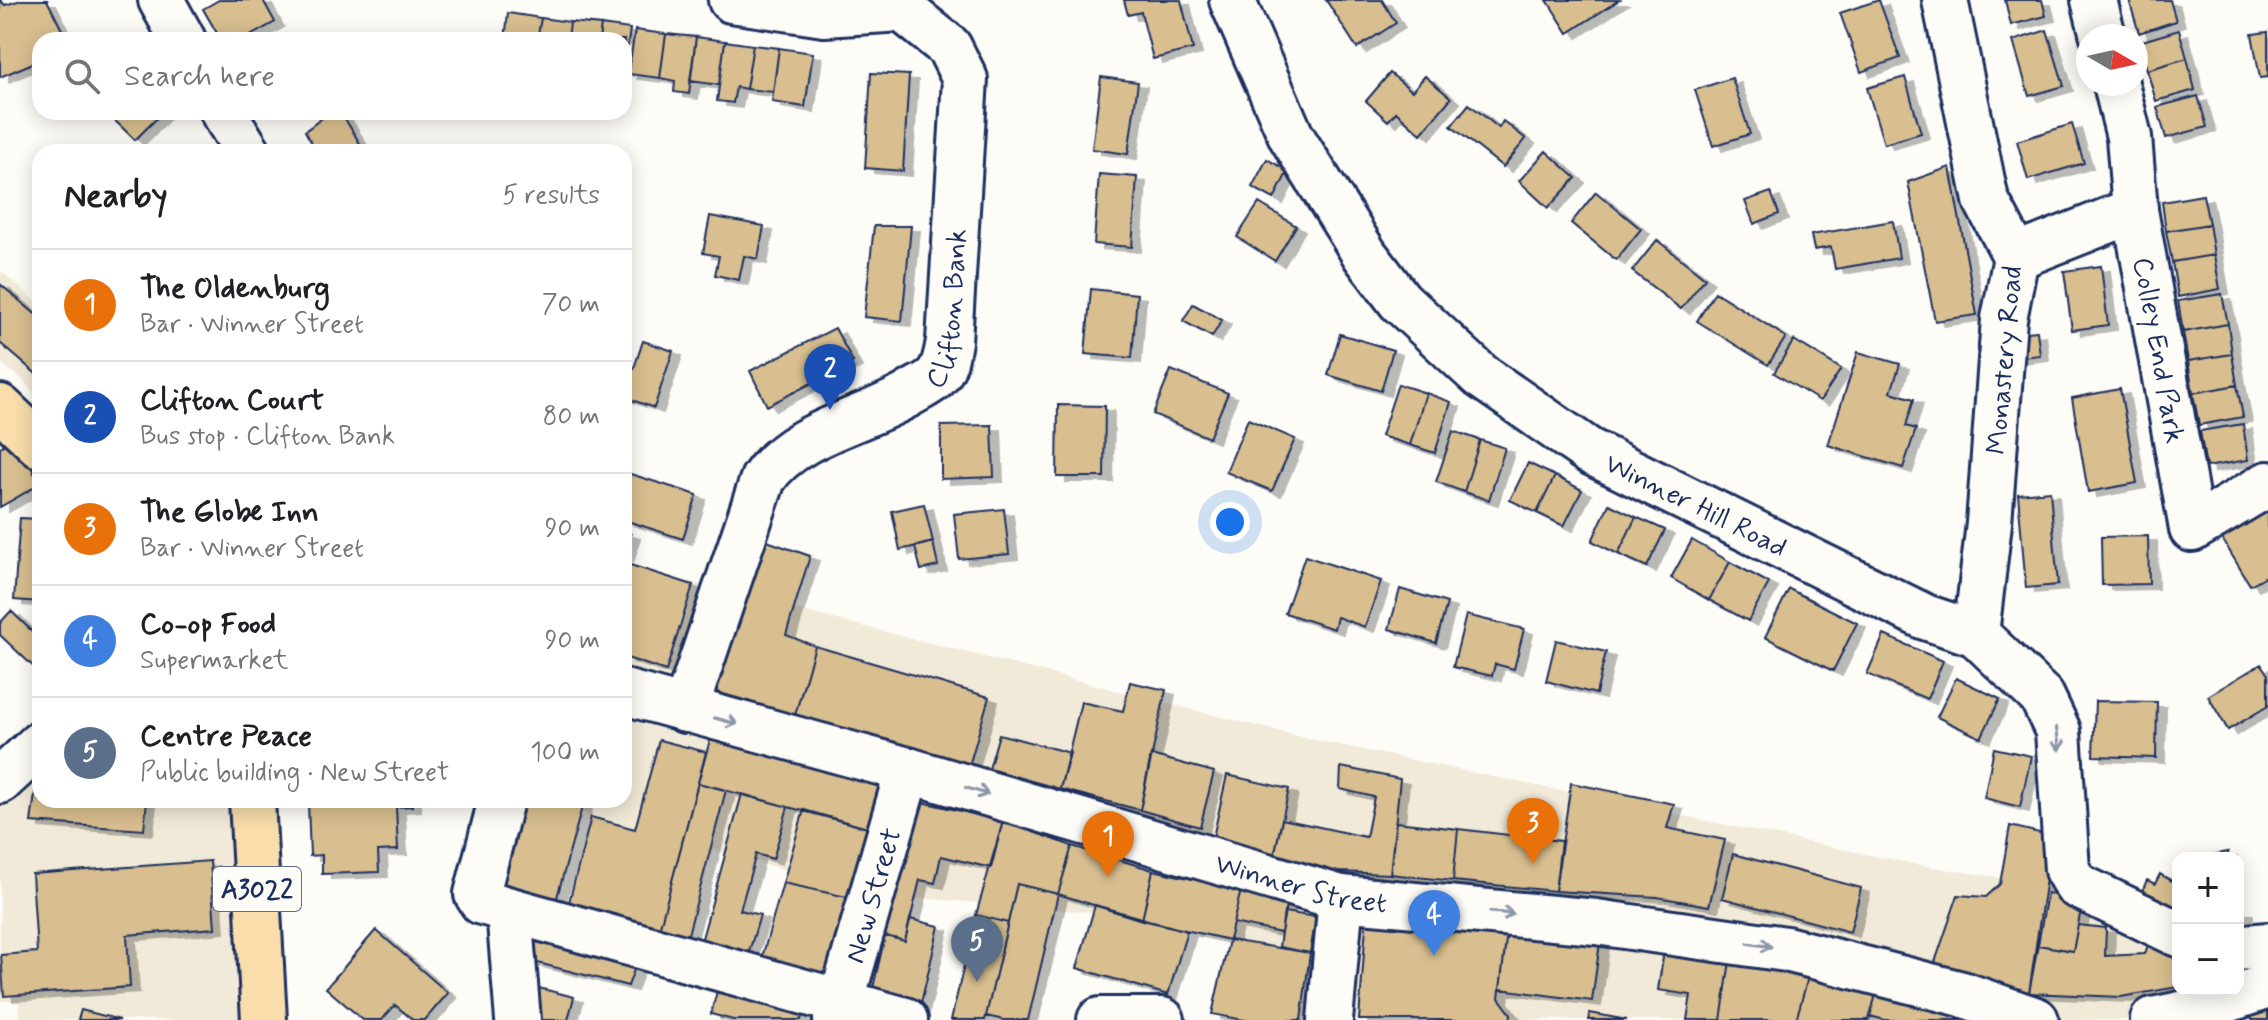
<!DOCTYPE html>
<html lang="en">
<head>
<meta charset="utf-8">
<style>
	body { margin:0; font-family:Mynerve,sans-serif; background:#f6f6f6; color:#202124 }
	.controls { position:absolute; right:24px; bottom:24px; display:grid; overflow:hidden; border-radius:16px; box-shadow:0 4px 20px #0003 }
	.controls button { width:72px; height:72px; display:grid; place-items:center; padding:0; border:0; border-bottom:2px solid #e0e0e0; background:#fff; color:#202124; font:40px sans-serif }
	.compass { position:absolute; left:2076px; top:24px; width:72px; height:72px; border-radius:50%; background:#fff; box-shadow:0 4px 20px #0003; rotate:99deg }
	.you { position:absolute; left:1230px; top:522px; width:28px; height:28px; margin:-20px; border:6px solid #fff; border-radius:50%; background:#1a73e8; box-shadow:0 0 0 12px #1a73e833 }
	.badge { display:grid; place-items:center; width:52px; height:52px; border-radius:50%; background:#d93025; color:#fff; font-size:26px; font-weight:700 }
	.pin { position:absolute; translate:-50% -66px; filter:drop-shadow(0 2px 4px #0008) }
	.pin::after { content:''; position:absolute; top:42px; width:28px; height:24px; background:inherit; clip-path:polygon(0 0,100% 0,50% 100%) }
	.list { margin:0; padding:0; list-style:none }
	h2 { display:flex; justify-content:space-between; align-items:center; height:104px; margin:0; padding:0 32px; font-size:34px }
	h2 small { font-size:26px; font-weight:400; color:#757577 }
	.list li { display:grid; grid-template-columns:52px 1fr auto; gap:24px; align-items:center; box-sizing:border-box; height:112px; padding:0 32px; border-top:2px solid #e0e0e0 }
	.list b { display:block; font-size:30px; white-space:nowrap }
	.list p { margin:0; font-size:26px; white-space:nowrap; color:#757577 }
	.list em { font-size:26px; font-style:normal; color:#757577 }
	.icon { flex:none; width:44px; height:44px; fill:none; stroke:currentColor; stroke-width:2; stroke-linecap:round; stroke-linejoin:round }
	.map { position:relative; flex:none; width:2268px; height:1020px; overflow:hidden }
	.search { position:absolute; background:#fff; box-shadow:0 4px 20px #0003; left:32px; top:32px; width:600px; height:88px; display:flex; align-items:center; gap:20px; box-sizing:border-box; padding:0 28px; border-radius:24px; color:#757577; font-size:30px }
	.panel { position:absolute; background:#fff; box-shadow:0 4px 20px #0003; left:32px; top:144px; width:600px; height:664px; border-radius:24px }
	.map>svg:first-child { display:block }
	.built { fill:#f2ead8 }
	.building { fill:#d9bf8f; stroke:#1b2f5e; stroke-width:2; filter:url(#shadow) }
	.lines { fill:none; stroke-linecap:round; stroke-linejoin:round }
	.minor-casing { stroke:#1b2f5e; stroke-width:50 }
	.major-casing { stroke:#1b2f5e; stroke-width:50 }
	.minor { stroke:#fdfcf7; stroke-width:44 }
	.major { stroke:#f9deab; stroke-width:44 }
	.oneway { stroke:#8c96aa }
	.labels { text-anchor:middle; stroke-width:8; stroke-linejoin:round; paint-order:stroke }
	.shield { fill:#fdfcf7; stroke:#5f6c8c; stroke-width:2 }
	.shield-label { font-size:26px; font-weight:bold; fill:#1b2f5e }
	.street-label { font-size:28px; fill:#1b2f5e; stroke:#fdfcf7 }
</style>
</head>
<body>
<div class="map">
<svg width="2268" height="1020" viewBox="0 0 2268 1020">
	<defs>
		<filter id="shadow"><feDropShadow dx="9" dy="5" stdDeviation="0" flood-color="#0004"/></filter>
	</defs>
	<rect width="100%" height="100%" fill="#fdfcf7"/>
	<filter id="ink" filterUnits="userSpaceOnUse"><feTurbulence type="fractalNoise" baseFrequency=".0125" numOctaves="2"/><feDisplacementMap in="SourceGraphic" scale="16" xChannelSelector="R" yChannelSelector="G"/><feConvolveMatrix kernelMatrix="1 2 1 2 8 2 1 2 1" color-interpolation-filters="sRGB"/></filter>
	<g filter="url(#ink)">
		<!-- built -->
		<path class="built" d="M0 270 40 305V401L23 380 0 362Z
			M624 566 1301 737 1914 864 2071 889 2178 941V990H2198L2153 1020H1261L1271 949 1100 913 871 894 537 800H624Z
			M40 767V800H235L245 1020H20L19 1001H0V803Z"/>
		<!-- building -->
		<path class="building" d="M0 0 5 5 21 0H47L67 40H40V60L0 77Z
			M219 0H263L275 22 243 40H221L203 9Z
			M1124 0H1181L1193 49 1153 59 1141 12 1128 15Z
			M1326 0H1382L1396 23 1357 48Z
			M1547 0H1619L1568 33Z
			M1879 0 1900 58 1861 72 1840 13Z
			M2005 0H2042L2046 16 2011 25Z
			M2129 0H2170L2176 21 2139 33Z
			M508 13 541 18 537 40H505Z
			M541 18 570 22 568 40H537Z
			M570 22 601 25 599 40H568Z
			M601 25 630 29 624 72V40H599Z
			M635 30 666 34 660 78 628 74Z
			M2047 30 2064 86 2029 96 2013 41Z
			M2179 30 2187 58 2147 70 2139 42Z
			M2268 32V77L2260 78 2252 34Z
			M666 34 696 37 689 94 674 92 675 81 660 78Z
			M696 37 725 41 719 85 690 81Z
			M725 41 753 45 746 89 736 87 733 103 717 101Z
			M753 45 779 48 773 92 746 89Z
			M779 48 813 53 805 107 772 102Z
			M2187 58 2195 90 2156 101 2147 70Z
			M871 73 909 75 903 171 865 168Z
			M1390 73 1412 91 1425 76 1451 98 1421 134 1396 112 1388 121 1366 101Z
			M1101 77 1138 82 1128 154 1092 149Z
			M1905 77 1921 133 1884 144 1867 88Z
			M1732 78 1750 134 1713 146 1695 90Z
			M2198 96 2207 127 2166 138 2157 107Z
			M1469 104 1499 128 1503 121 1526 139 1503 167 1451 126Z
			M106 112H161L162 113 135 140Z
			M330 112H341L365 152H317L305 131Z
			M2072 124 2084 163 2028 180 2017 141Z
			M1546 151 1576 178 1548 208 1519 181Z
			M1267 159 1288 171 1274 199 1252 187Z
			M1950 167 1977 315 1935 321 1908 182Z
			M1099 174 1137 177 1132 247 1094 244Z
			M1596 192 1641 229 1616 260 1571 223Z
			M1771 192 1779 214 1754 224 1745 201Z
			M2203 195 2209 224 2166 231 2162 202Z
			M1259 203 1296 226 1275 261 1237 237Z
			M710 216 764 226 758 259 744 256 739 280 715 275 719 256 703 253Z
			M1893 221 1899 258 1835 269 1831 247 1814 250 1811 235Z
			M2209 224 2214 255 2172 262 2166 231Z
			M874 226H911L902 321 864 317Z
			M1657 240 1705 278 1681 309 1632 271Z
			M2214 255 2220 289 2178 297 2172 262Z
			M2101 266 2108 325 2072 330 2064 271Z
			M0 284 40 318V377L0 343Z
			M1091 289 1137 294 1132 358 1085 354Z
			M1715 292 1786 337 1768 365 1697 321Z
			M2222 294 2228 324 2183 332 2178 301Z
			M1193 304 1222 320 1212 337 1183 321Z
			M2228 324 2232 354 2188 361 2183 332Z
			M835 328 853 362 767 406 750 371Z
			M2037 331 2040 355 2016 358 2014 333Z
			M1340 334 1393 350 1381 391 1328 375Z
			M1794 340 1841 369 1820 401 1774 373Z
			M643 341 673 351 654 408 624 397V365L634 368Z
			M1858 352 1900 364 1891 392 1914 399 1906 426 1916 429 1903 468 1828 445Z
			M2232 354 2237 385 2193 393 2188 361Z
			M1171 370 1228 393 1209 438 1153 414Z
			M1398 384 1426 393 1410 445 1381 436Z
			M2237 385 2243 417 2199 425 2193 393Z
			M2120 389 2137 483 2088 492 2072 398Z
			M1426 393 1451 402 1435 453 1410 445Z
			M1058 405 1105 406 1104 477H1057Z
			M1248 419 1295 439 1272 491 1226 472Z
			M2243 424 2248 460 2206 467 2200 431Z
			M992 425 994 477 941 479V426Z
			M1453 431 1480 440 1464 492 1436 482Z
			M16 438 40 484 0 507V447Z
			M1480 440 1505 448 1489 500 1464 492Z
			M1528 463 1555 476 1537 513 1510 500Z
			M624 472 697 495 683 539 624 520Z
			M1555 476 1582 490 1564 526 1537 513Z
			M2050 491 2058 585 2026 588 2018 494Z
			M924 504 933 542 900 550 892 511Z
			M1609 504 1636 517 1618 554 1592 541Z
			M1004 509 1009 554 959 559 954 514Z
			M2268 509V575L2250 585 2221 537Z
			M1636 517 1665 530 1647 567 1618 554Z
			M20 518 40 519V602L14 600Z
			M624 532 631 534 624 558Z
			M2148 536 2149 584 2102 585 2101 537Z
			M764 540 810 556 786 635 815 646 795 715 713 691Z
			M1692 540 1730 562 1709 600 1671 578Z
			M933 542 938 566 921 570 915 547Z
			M1305 556 1381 581 1365 627 1337 617 1334 629 1285 613Z
			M1730 562 1769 583 1748 621 1709 600Z
			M624 563 693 585 666 671 624 657Z
			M1400 589 1447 603 1436 643 1389 629Z
			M1789 589 1857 623 1833 671 1765 637Z
			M11 611 40 639V673L0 635V623Z
			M1466 615 1524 629 1514 669 1495 664 1492 676 1453 667Z
			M1884 635 1943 661 1927 699 1867 674Z
			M1556 640 1606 652 1596 694 1546 681Z
			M815 646 989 697 969 766 795 715Z
			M2261 664 2268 675V706L2228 730 2208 696Z
			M1956 678 2000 699 1981 738 1937 717Z
			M1130 682 1166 690 1140 810 1060 789 1081 702 1123 711Z
			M2095 701 2157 702 2156 758 2093 756Z
			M712 733 886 778 871 829 698 783Z
			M999 734 1070 753 1060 789 989 769Z
			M659 740 706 752 658 934 567 910 591 817 635 829Z
			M1994 748 2031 756 2020 807 1984 798Z
			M1151 755 1214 772 1200 827 1140 810Z
			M1341 767 1400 779 1390 874 1338 872 1274 856 1282 819 1366 837 1374 797 1340 789Z
			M1227 775 1289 789 1274 856 1212 842Z
			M698 783 726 790 686 942 658 934Z
			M1571 783 1674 804 1667 828 1725 840 1709 906 1657 897 1555 891Z
			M40 784V800H147L144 830 31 822 36 787Z
			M742 794 788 807 773 859 756 854 740 910 760 915 746 962 699 949Z
			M343 800H412V806L396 807 398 850 378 851 379 872 322 874V855L310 856 308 803Z
			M510 800H584L556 901 494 893Z
			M914 800 1003 821 991 868 941 856 935 883 920 880 905 941 882 935Z
			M804 810 871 829 851 898 783 883Z
			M1003 821 1072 846 1058 894 1017 884 1008 923 976 915Z
			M1396 822 1458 829 1453 881 1390 874Z
			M2010 826 2044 834 2050 851 2029 993 1933 968 1958 895 1986 897 2000 884Z
			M1458 829 1561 841 1555 891 1453 881Z
			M1072 846 1153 870 1142 920 1058 894Z
			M2228 852 2229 858H2197Z
			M1733 854 1861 888 1850 932 1722 898Z
			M210 861 215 928 127 935 130 987 4 996 1 955 37 952 32 874Z
			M1153 870 1241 890 1229 940 1142 920Z
			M2160 874 2174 882 2178 874V926L2135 907 2147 880 2155 884Z
			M783 883 851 898 826 987 759 968Z
			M1017 884 1058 894 1028 1020H1004L986 1016Z
			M1241 890 1287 900 1281 933 1233 923Z
			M2047 893 2083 899 2073 951 2038 945Z
			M1095 905 1187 931 1168 995 1077 968Z
			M2238 910H2244V936H2238Z
			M1284 912 1316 917 1310 953 1279 947Z
			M1367 912 1508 923 1499 998 1511 1014 1510 1020H1359Z
			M976 915 1008 923 986 1016 985 1020H951Z
			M910 919 939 926 919 1012 870 1001 885 936 905 941Z
			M1508 923 1601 935 1592 1001 1500 989Z
			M2078 925 2106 928 2105 956 2145 954 2150 938 2178 947V987L2121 997 2029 993 2038 945 2073 951Z
			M524 927 638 959 628 986 522 959Z
			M376 930 448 993 425 1020H413L395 1005 382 1020H363L326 988Z
			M1666 938 1732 948 1721 1020H1687L1691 995 1658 990Z
			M1229 940 1310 953 1301 1020H1244L1212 1014Z
			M1732 948 1811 967 1796 1020H1721Z
			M1811 967 1878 987 1869 1020H1796Z
			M527 985 574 997 568 1020H529Z
			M1878 987 1968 1011 1965 1020H1885L1870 1016Z
			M717 991 757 1001 806 1003 801 1020H733L711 1014Z
			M2268 994V1020H2253L2247 1013Z
			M81 1010 120 1020H78Z
			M1590 1013 1627 1020H1589Z"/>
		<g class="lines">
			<defs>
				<g id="minor">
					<path d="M161 0 183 40"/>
					<path d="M731 0 824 14 902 9"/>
					<path id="s1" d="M1232 0 1291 136 1365 255 1400 301 1481 376 1589 451 1925 617 1976 634 2042 697 2058 731 2067 870 2076 885 2178 934"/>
					<path d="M1945 0 1986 200 2016 257 2004 319 1989 523 1976 634"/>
					<path d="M2094 0 2103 36"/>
					<path d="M2116 84 2129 137 2135 210"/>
					<path d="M223 112 248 152"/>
					<path id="s2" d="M2016 257 2135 210 2192 529 2268 484"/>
					<path id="s3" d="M624 692 908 770 1341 898 1596 922 1786 949 1962 994 2036 1020"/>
					<path id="s4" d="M685 710 763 479C794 432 865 421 911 393 919 388 931 383 937 376 945 367 947 353 949 341L965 79 949 47 902 9"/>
					<path d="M0 781 40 744"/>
					<path d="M501 800 477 894 482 902 905 1020"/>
					<path d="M509 911 518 1020"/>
					<path d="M2238 948 2268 945"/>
					<path id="s5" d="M836 1020 908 770"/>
					<path d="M1100 1020H1162"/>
					<path d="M1330 1020 1341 898"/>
					<path d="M2153 1020 2195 1011 2268 986"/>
				</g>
				<path id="major" d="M0 407 40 445
					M252 800 264 1020"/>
			</defs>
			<!-- minor casing -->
			<use href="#minor" class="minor-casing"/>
			<!-- major casing -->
			<use href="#major" class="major-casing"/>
			<!-- minor -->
			<use href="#minor" class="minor"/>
			<!-- major -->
			<use href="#major" class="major"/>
		</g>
		<!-- one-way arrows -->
		<defs><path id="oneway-shaft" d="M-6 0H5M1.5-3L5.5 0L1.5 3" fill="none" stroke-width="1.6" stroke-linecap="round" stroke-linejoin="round" transform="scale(2)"/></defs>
		<g class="oneway">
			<use href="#oneway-shaft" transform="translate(726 721) rotate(15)"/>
			<use href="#oneway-shaft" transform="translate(2058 739) rotate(82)"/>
			<use href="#oneway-shaft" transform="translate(977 791) rotate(17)"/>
			<use href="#oneway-shaft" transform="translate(1502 913) rotate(5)"/>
			<use href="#oneway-shaft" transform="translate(1760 945) rotate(8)"/>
		</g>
	</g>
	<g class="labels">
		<!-- shield labels -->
		<rect class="shield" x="213" y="867" width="88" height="44" rx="6"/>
		<g class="shield-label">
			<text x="257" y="898">A3022</text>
		</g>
		<!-- street labels -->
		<g class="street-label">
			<text dy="10" stroke="none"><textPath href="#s4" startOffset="518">Clifton Bank</textPath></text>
			<text dy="10" stroke="none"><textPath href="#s2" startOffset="270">Colley End Park</textPath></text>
			<text transform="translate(2003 360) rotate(-85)" y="10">Monastery Road</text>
			<text dy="10" stroke="none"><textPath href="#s1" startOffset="708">Winner Hill Road</textPath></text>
			<text dy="10" stroke="none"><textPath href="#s3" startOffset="704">Winner Street</textPath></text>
			<text dy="10" stroke="none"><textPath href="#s5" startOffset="130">New Street</textPath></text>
		</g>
	</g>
</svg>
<div class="controls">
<button>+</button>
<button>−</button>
</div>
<svg class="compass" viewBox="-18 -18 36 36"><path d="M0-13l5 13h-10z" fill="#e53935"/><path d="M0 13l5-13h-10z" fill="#757577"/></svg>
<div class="you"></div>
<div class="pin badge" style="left:1108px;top:877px;background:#e8710a">1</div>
<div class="pin badge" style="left:830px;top:410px;background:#1a4fb4">2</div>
<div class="pin badge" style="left:1533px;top:864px;background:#e8710a">3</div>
<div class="pin badge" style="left:1434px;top:956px;background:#3f7fe0">4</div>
<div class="pin badge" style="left:977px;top:982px;background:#5c6f8a">5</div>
<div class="search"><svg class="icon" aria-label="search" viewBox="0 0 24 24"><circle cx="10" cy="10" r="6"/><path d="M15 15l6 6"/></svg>Search here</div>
<section class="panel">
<h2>Nearby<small>5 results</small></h2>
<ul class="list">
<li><span class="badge" style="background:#e8710a">1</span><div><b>The Oldenburg</b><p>Bar · Winner Street</p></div><em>70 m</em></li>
<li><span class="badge" style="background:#1a4fb4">2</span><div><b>Clifton Court</b><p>Bus stop · Clifton Bank</p></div><em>80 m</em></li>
<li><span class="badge" style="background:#e8710a">3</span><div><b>The Globe Inn</b><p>Bar · Winner Street</p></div><em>90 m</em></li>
<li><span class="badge" style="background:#3f7fe0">4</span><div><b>Co-op Food</b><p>Supermarket</p></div><em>90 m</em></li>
<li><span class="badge" style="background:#5c6f8a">5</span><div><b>Centre Peace</b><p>Public building · New Street</p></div><em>100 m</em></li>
</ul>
</section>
</div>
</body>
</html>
